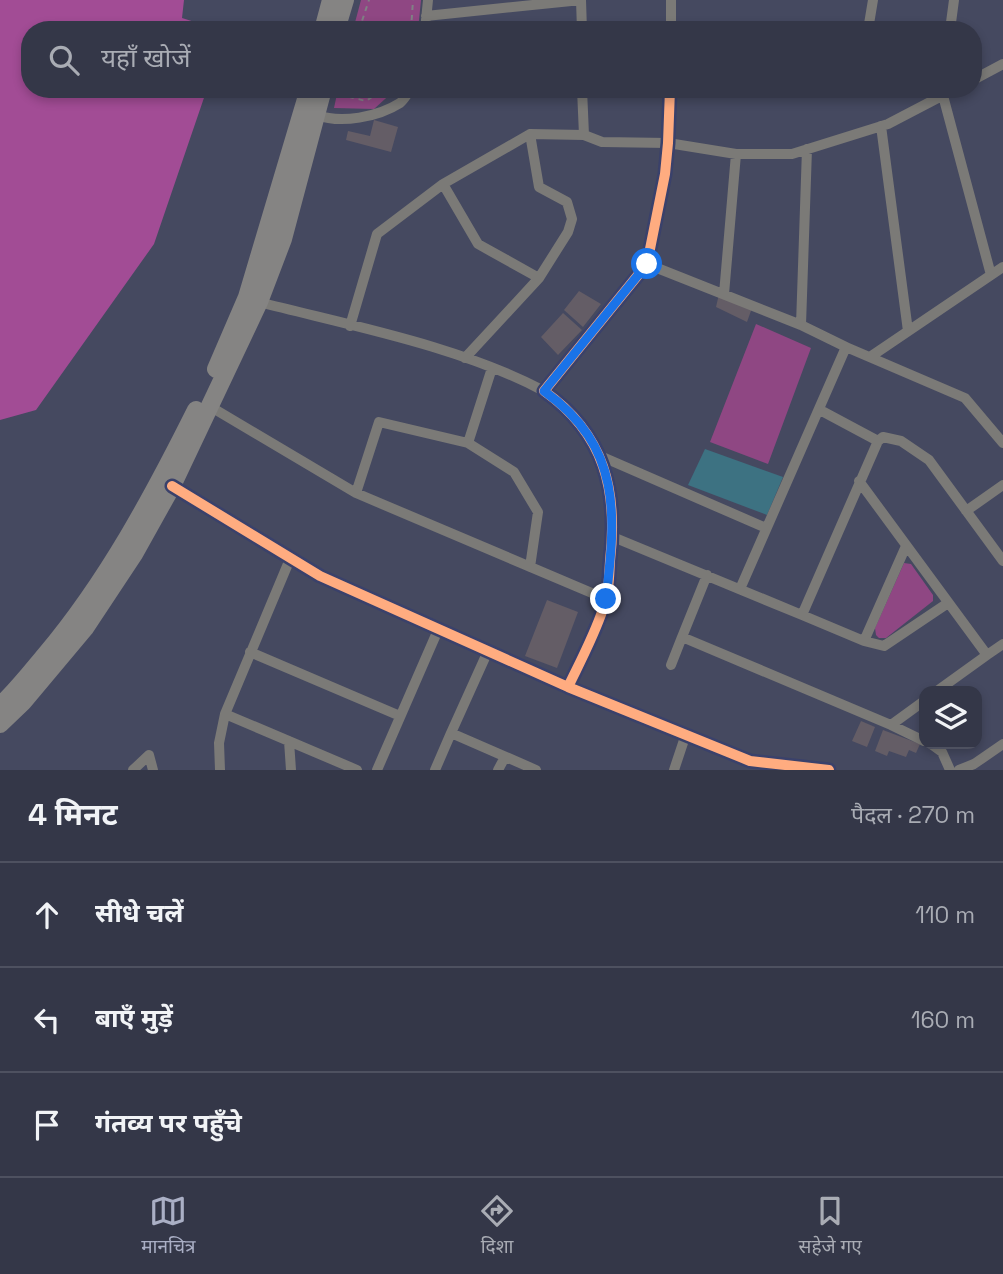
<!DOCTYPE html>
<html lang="hi">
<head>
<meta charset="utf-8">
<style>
	body { margin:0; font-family:"Space Grotesk","Noto Sans Devanagari",sans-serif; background:#3c3f4f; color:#f1f3f6 }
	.controls { position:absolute; right:21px; bottom:21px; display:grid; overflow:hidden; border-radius:14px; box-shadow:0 4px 10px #0003 }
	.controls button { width:63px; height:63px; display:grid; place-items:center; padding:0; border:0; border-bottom:2px solid #4e5160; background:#343748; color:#f1f3f6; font:35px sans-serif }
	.stop { position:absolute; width:21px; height:21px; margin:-16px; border:5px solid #1a73e8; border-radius:50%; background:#fff }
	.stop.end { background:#1a73e8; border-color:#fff; box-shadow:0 2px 7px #0008 }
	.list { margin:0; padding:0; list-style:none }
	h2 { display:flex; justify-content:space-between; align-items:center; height:91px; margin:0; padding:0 28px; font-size:30px }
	h2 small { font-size:23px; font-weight:400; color:#a9acb4 }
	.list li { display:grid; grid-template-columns:46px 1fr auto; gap:21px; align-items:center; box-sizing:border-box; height:105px; padding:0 28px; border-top:2px solid #4e5160 }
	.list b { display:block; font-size:26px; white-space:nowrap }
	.list em { font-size:23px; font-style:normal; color:#a9acb4 }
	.icon { flex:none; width:38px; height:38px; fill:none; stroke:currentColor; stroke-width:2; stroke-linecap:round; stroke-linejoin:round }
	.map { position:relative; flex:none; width:1003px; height:770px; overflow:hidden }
	.search { position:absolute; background:#343748; box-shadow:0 4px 10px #0003; left:21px; right:21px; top:21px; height:77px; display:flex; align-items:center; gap:18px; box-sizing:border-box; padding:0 24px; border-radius:28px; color:#a9acb4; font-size:26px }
	.sheet { height:406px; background:#343748 }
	nav { display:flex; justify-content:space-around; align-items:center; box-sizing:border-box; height:98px; border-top:2px solid #4e5160; background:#343748; font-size:19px; color:#a9acb4 }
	nav a { display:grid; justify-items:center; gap:4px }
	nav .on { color:#aaafc5 }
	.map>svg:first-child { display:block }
	.green { fill:#8f4783 }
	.forest { fill:#a24c95 }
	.water { fill:#3d7282 }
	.building { fill:#645d66 }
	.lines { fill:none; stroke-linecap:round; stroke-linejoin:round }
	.path { stroke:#808185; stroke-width:2; stroke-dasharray:5 5; stroke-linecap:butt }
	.minor { stroke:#7b7a77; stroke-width:10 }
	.primary { stroke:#858483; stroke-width:18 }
	.cycleway-casing { stroke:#3a416b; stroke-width:15 }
	.cycleway { stroke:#ffac80; stroke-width:10 }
	.route { stroke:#1a73e8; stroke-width:9 }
</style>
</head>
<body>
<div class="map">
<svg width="1003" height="770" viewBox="0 0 1003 770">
	<rect width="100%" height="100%" fill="#454960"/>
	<!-- green -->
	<path class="green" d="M361 0H421L418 30H353Z
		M338 89H396L374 109 334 108Z
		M756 324 811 348 768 464 710 442Z
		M904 563 911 564 933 595V601L886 638H879L876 635 875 628Z"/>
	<!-- forest -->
	<path class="forest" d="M0 0H184L182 18 220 30H30V89H207L154 244 36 410 0 420Z"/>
	<!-- water -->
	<path class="water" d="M705 449 783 477 767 515 688 485Z"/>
	<!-- building -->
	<path class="building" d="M374 120 398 127 391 152 346 140 348 131 370 136Z
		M579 291 601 304 583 327 564 310Z
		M719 294 752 308 747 322 716 307Z
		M563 313 582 330 558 355 541 337Z
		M547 600 578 612 557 668 525 656Z
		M861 721 875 727 867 747 852 741Z
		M883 730 920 744 916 753 909 750 906 757 889 751 887 756 875 751Z"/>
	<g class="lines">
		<!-- path -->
		<path class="path" d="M396 29 397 30
			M359 30 369 0
			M411 30 413 0
			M347 89 346 96 366 101 384 89"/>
		<!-- minor -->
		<path class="minor" d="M581 0 582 30
			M426 16 581 0
			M425 30 428 0
			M671 30V0
			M868 30 873 0
			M950 30 954 0
			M973 80 1003 64
			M582 89 584 135 602 142 668 143 736 154H792L888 124 955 89
			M942 92 991 275
			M317 115C341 124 378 117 400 103 404 100 407 94 411 89
			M881 126 908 331
			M443 184 478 244 539 278
			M647 264 801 325 807 149
			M724 294 736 154
			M259 302C352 326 459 346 544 391
			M801 325 846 347
			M350 326 377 234 443 184 530 134 584 135
			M870 357 1003 267
			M465 358 539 278 568 232 572 219 567 202 539 187 530 134
			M211 407 356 493 606 599
			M820 410 878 441
			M468 443 514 472 538 512 530 567
			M598 455 766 528
			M859 481 987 655 937 691
			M172 486 320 576 568 687 750 761 829 770
			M356 493 379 422 468 443 492 368
			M966 511 1003 485
			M613 537 802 615 878 441 883 437 901 441 929 460 1003 561
			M707 575 682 637 891 725 924 701
			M740 589 846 347 965 398 1003 443
			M802 615 864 641 884 646 948 603
			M864 641 906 546
			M488 651 451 733 536 770
			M250 652 400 716
			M987 655 1003 644
			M671 665 682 637
			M568 687C580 662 594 636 603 609 609 594 609 577 610 561 618 491 605 434 544 391L647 264 665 174 668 143 670 89
			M225 714 357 770
			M891 725 924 741
			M289 741 291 770
			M931 744 942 752 950 770
			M133 770 149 755 153 770
			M220 770 219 743 225 714 290 559
			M377 770 438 630
			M435 770 451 733
			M498 770 505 757
			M674 770 686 734
			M959 770 974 764 1003 744"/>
		<!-- primary -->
		<path class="primary" d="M323 30 331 0
			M336 30 345 0
			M216 369 247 297 309 89
			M0 706C17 690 31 672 46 654 108 580 153 496 196 410
			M0 724 23 702 85 628 134 554 172 486 259 302 283 239 323 89"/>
		<defs>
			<path id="cycleway" d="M172 486 320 576 568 687 750 761 829 770
				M568 687C580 662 594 636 603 609 609 594 609 577 610 561 618 491 605 434 544 391L647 264 665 174 668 143 670 89"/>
		</defs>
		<!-- cycleway casing -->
		<use href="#cycleway" class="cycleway-casing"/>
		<!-- cycleway -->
		<use href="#cycleway" class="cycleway"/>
	</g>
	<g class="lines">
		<!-- route -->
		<path class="route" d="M606 599C616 514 622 447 544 391L647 264"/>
	</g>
</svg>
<div class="controls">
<button><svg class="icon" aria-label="layers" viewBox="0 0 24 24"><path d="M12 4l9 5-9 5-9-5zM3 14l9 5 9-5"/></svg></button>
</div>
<div class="stop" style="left:647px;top:264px"></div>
<div class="stop end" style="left:606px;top:599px"></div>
<div class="search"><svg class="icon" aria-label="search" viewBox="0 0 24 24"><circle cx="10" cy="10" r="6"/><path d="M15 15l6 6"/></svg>यहाँ खोजें</div>
</div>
<section class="sheet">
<h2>4 मिनट<small>पैदल · 270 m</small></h2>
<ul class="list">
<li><svg class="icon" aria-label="ahead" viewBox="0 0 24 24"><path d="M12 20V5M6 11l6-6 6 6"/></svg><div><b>सीधे चलें</b></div><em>110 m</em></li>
<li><svg class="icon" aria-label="left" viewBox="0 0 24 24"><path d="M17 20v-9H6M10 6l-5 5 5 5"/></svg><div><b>बाएँ मुड़ें</b></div><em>160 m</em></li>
<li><svg class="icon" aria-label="arrive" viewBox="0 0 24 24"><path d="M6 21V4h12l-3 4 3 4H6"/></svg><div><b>गंतव्य पर पहुँचे</b></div></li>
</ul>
</section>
<nav>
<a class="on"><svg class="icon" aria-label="map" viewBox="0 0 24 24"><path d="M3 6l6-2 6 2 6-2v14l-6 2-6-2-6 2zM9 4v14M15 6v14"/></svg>मानचित्र</a>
<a><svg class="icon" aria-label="directions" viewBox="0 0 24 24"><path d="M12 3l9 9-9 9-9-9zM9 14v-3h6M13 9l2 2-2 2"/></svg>दिशा</a>
<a><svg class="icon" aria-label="saved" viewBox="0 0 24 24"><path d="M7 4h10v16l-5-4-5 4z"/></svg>सहेजे गए</a>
</nav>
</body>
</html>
